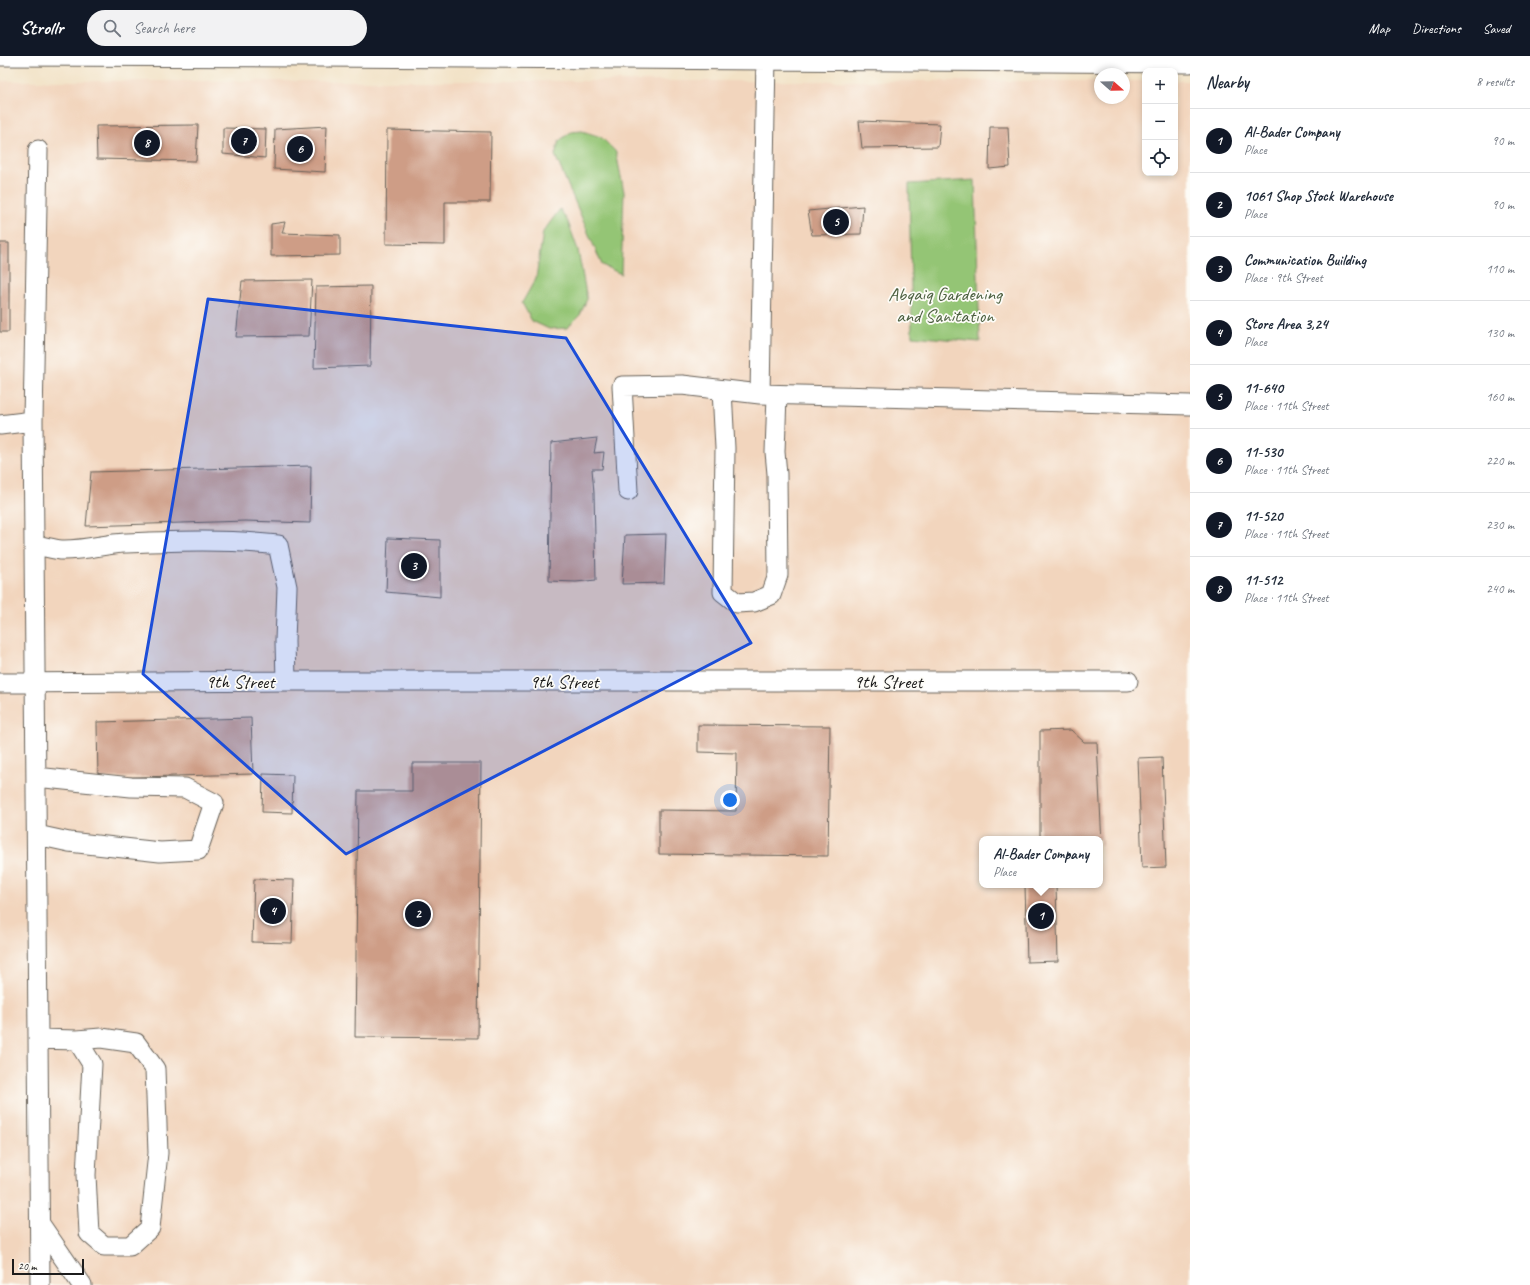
<!DOCTYPE html>
<html lang="en">
<head>
<meta charset="utf-8">
<style>
	body { margin:0; font-family:Caveat,sans-serif; background:#f2f2f3; color:#1f2937 }
	.controls { position:absolute; right:12px; top:12px; display:grid; overflow:hidden; border-radius:8px; box-shadow:0 2px 6px #0003 }
	.controls button { width:36px; height:36px; display:grid; place-items:center; padding:0; border:0; border-bottom:1px solid #e0e1e3; background:#fff; color:#1f2937; font:20px sans-serif }
	.compass { position:absolute; left:1094px; top:12px; width:36px; height:36px; border-radius:50%; background:#fff; box-shadow:0 2px 6px #0003; rotate:110deg }
	.scale { position:absolute; left:12px; bottom:10px; width:72px; box-sizing:border-box; padding-left:4px; border:2px solid #1c1c1c; border-top:0; font-size:11px; line-height:14px; white-space:nowrap; color:#1c1c1c; -webkit-text-stroke:3px #fdfcf7; paint-order:stroke }
	.you { position:absolute; left:730px; top:744px; width:14px; height:14px; margin:-10px; border:3px solid #fff; border-radius:50%; background:#1a73e8; box-shadow:0 0 0 6px #1a73e833 }
	.badge { display:grid; place-items:center; width:26px; height:26px; border-radius:50%; background:#111827; color:#fff; font-size:13px; font-weight:700 }
	.pin { position:absolute; translate:-50% -50%; border:2px solid #fff; box-shadow:0 1px 4px #0006 }
	.popup { position:absolute; left:979px; top:780px; width:124px; height:52px; box-sizing:border-box; display:grid; place-content:center; border-radius:8px; background:#fff; filter:drop-shadow(0 1px 3px #0005); font-size:13px; white-space:nowrap; color:#747a83 }
	.popup b { font-size:15px; color:#1f2937 }
	.popup::after { content:''; position:absolute; left:50%; top:100%; margin-left:-8px; border:8px solid transparent; border-top-color:#fff }
	.list { margin:0; padding:0; list-style:none }
	h2 { display:flex; justify-content:space-between; align-items:center; height:52px; margin:0; padding:0 16px; font-size:17px }
	h2 small { font-size:13px; font-weight:400; color:#747a83 }
	.list li { display:grid; grid-template-columns:26px 1fr auto; gap:12px; align-items:center; box-sizing:border-box; height:64px; padding:0 16px; border-top:1px solid #e0e1e3 }
	.list b { display:block; font-size:15px; white-space:nowrap }
	.list p { margin:0; font-size:13px; white-space:nowrap; color:#747a83 }
	.list em { font-size:13px; font-style:normal; color:#747a83 }
	.icon { flex:none; width:22px; height:22px; fill:none; stroke:currentColor; stroke-width:2; stroke-linecap:round; stroke-linejoin:round }
	.map { position:relative; flex:none; width:1190px; height:1229px; overflow:hidden }
	header { display:flex; align-items:center; gap:24px; box-sizing:border-box; height:56px; padding:0 20px; background:#111827; color:#fff }
	header strong { font-size:19px }
	nav { display:flex; gap:22px; margin-inline-start:auto; font-size:14px }
	.search { width:280px; height:36px; background:#f2f2f3; display:flex; align-items:center; gap:10px; box-sizing:border-box; padding:0 14px; border-radius:22px; color:#747a83; font-size:15px }
	main { display:flex }
	aside { flex:1; background:#fff }
	.map>svg:first-child { display:block }
	.built { fill:#f2d5bd; fill-rule:evenodd }
	.green { fill:#94c575; stroke:#587048 }
	.building { fill:#ce9d86 }
	.lines { fill:none; stroke-linecap:round; stroke-linejoin:round }
	.minor-casing { stroke:#676158; stroke-width:21 }
	.minor { stroke:#fff; stroke-width:19 }
	.marked { fill:#1d4ed8; fill-opacity:0.2; stroke:#1d4ed8; stroke-width:3; stroke-linejoin:round }
	.labels { text-anchor:middle; stroke-width:3.5; stroke-linejoin:round; paint-order:stroke }
	.park-label { font-size:19px; fill:#4c6040; stroke:#fdfcf7 }
	.street-label { font-size:19px; fill:#1c1c1c; stroke:#fdfcf7 }
</style>
</head>
<body>
<header>
<strong>Strollr</strong>
<div class="search"><svg class="icon" aria-label="search" viewBox="0 0 24 24"><circle cx="10" cy="10" r="6"/><path d="M15 15l6 6"/></svg>Search here</div>
<nav><a>Map</a><a>Directions</a><a>Saved</a></nav>
</header>
<main>
<div class="map">
<svg width="1190" height="1229" viewBox="0 0 1190 1229">
	<rect width="100%" height="100%" fill="#fdfcf7"/>
	<filter id="ink" filterUnits="userSpaceOnUse"><feTurbulence type="fractalNoise" baseFrequency=".025" numOctaves="2"/><feDisplacementMap in="SourceGraphic" scale="8" xChannelSelector="R" yChannelSelector="G"/><feConvolveMatrix kernelMatrix="1 2 1 2 8 2 1 2 1" color-interpolation-filters="sRGB"/></filter>
	<filter id="wash" filterUnits="userSpaceOnUse"><feTurbulence type="fractalNoise" baseFrequency=".012" numOctaves="4" result="noise"/><feDisplacementMap in="SourceGraphic" scale="16" xChannelSelector="R" yChannelSelector="G"/><feGaussianBlur stdDeviation="0.9" result="paint"/><feColorMatrix in="noise" values="0 0 0 0 0 0 0 0 0 0 0 0 0 0 0 0 0 1.4 0 .05"/><feComposite in="paint" operator="in"/></filter>
	<g filter="url(#wash)">
		<rect width="100%" height="100%" fill="#f2e2c6"/>
		<!-- built -->
		<path class="built" d="M0 25H1100V42H1124V25H1145V117H1175V25H1190V1229H0ZM982 783H1100V829H982Z"/>
		<!-- green -->
		<path class="green" d="M582 75 601 81 616 96 624 136 621 218 602 209 555 99 559 85 571 76Z
			M975 124 980 286 912 280 909 128Z
			M560 153 568 166 578 194 587 243 580 259 567 272 549 273 532 265 522 247 536 222 543 176Z"/>
		<g id="blocks">
			<!-- building -->
			<path class="building" d="M859 65 940 68 938 91 862 92Z
				M198 69 196 105 97 103 96 70Z
				M327 70 325 116 274 113 275 73Z
				M990 71H1008L1010 111 989 113Z
				M223 72 266 73 265 102 223 98Z
				M387 74 491 76 490 146H445V189L386 188Z
				M863 150 861 178 812 179 808 155Z
				M285 166 282 177 340 179V199L271 200V168Z
				M0 187H9V276H0Z
				M312 224 309 280 236 281 242 225Z
				M371 230 370 310 314 312 316 231Z
				M597 382 594 397 604 396 602 413H592L594 437 596 524 576 526 549 525 551 387Z
				M311 410 310 467 245 465 86 470 91 416Z
				M666 478 664 527 622 528 625 479Z
				M388 482 440 484V541L386 536Z
				M251 662 253 718 98 722 97 666Z
				M698 669 830 670 828 800 659 798V754L736 755 737 697 698 696Z
				M1071 674 1084 686H1097L1102 789H1100V783H1040V675Z
				M1162 701 1166 811 1142 812 1138 702Z
				M412 707H481L478 982 355 981 358 735H412Z
				M263 718 293 719 292 757 262 756Z
				M254 823 294 824 292 887 252 886Z
				M1025 829H1056L1058 905 1027 906Z"/>
		</g>
	</g>
	<g filter="url(#ink)">
		<use href="#blocks" fill-opacity="0" stroke="#676158" stroke-width="1"/>
		<g class="lines">
			<defs>
				<path id="minor" d="M0 0 320 1 1190 7
					M766 0 760 338 1190 349
					M38 94 33 365 40 1229
					M722 334 725 392 723 536 737 547 754 546 771 539 778 519 777 418 775 396 777 339
					M0 369 33 365
					M628 435 622 330 682 329 760 338
					M34 489C43 490 52 493 61 494 83 495 104 488 125 487 177 485 227 483 278 489L287 531 285 585 286 625
					M0 627 286 625H1128
					M36 721 131 731 185 732 214 747 198 794 160 796 69 786 37 779
					M38 983 77 984 92 1008 86 1119 89 1177 104 1190H130L150 1172 158 1097 155 1013 136 987 101 982 77 984
					M40 1168 82 1229"/>
			</defs>
			<!-- minor casing -->
			<use href="#minor" class="minor-casing"/>
			<!-- minor -->
			<use href="#minor" class="minor"/>
		</g>
	</g>
	<!-- marked area -->
	<path class="marked" d="M208 243 566 282 751 587 346 798 143 618Z"/>
	<g class="labels">
		<!-- park labels -->
		<g class="park-label">
			<text x="945" y="244">Abqaiq Gardening<tspan x="945" dy="22">and Sanitation</tspan></text>
		</g>
		<!-- street labels -->
		<g class="street-label">
			<text x="240" y="632">9th Street</text>
			<text x="564" y="632">9th Street</text>
			<text x="888" y="632">9th Street</text>
		</g>
	</g>
</svg>
<div class="controls">
<button>+</button>
<button>−</button>
<button><svg class="icon" aria-label="locate" viewBox="0 0 24 24"><circle cx="12" cy="12" r="6"/><path d="M12 2v4M12 18v4M2 12h4M18 12h4"/></svg></button>
</div>
<svg class="compass" viewBox="-18 -18 36 36"><path d="M0-13l5 13h-10z" fill="#e53935"/><path d="M0 13l5-13h-10z" fill="#747a83"/></svg>
<div class="scale">20 m</div>
<div class="you"></div>
<div class="pin badge" style="left:1041px;top:860px">1</div>
<div class="popup"><b>Al-Bader Company</b>Place</div>
<div class="pin badge" style="left:418px;top:858px">2</div>
<div class="pin badge" style="left:414px;top:510px">3</div>
<div class="pin badge" style="left:273px;top:855px">4</div>
<div class="pin badge" style="left:836px;top:166px">5</div>
<div class="pin badge" style="left:300px;top:93px">6</div>
<div class="pin badge" style="left:244px;top:85px">7</div>
<div class="pin badge" style="left:147px;top:87px">8</div>
</div>
<aside>
<h2>Nearby<small>8 results</small></h2>
<ul class="list">
<li><span class="badge">1</span><div><b>Al-Bader Company</b><p>Place</p></div><em>90 m</em></li>
<li><span class="badge">2</span><div><b>1061 Shop Stock Warehouse</b><p>Place</p></div><em>90 m</em></li>
<li><span class="badge">3</span><div><b>Communication Building</b><p>Place · 9th Street</p></div><em>110 m</em></li>
<li><span class="badge">4</span><div><b>Store Area 3,24</b><p>Place</p></div><em>130 m</em></li>
<li><span class="badge">5</span><div><b>11-640</b><p>Place · 11th Street</p></div><em>160 m</em></li>
<li><span class="badge">6</span><div><b>11-530</b><p>Place · 11th Street</p></div><em>220 m</em></li>
<li><span class="badge">7</span><div><b>11-520</b><p>Place · 11th Street</p></div><em>230 m</em></li>
<li><span class="badge">8</span><div><b>11-512</b><p>Place · 11th Street</p></div><em>240 m</em></li>
</ul>
</aside>
</main>
</body>
</html>
